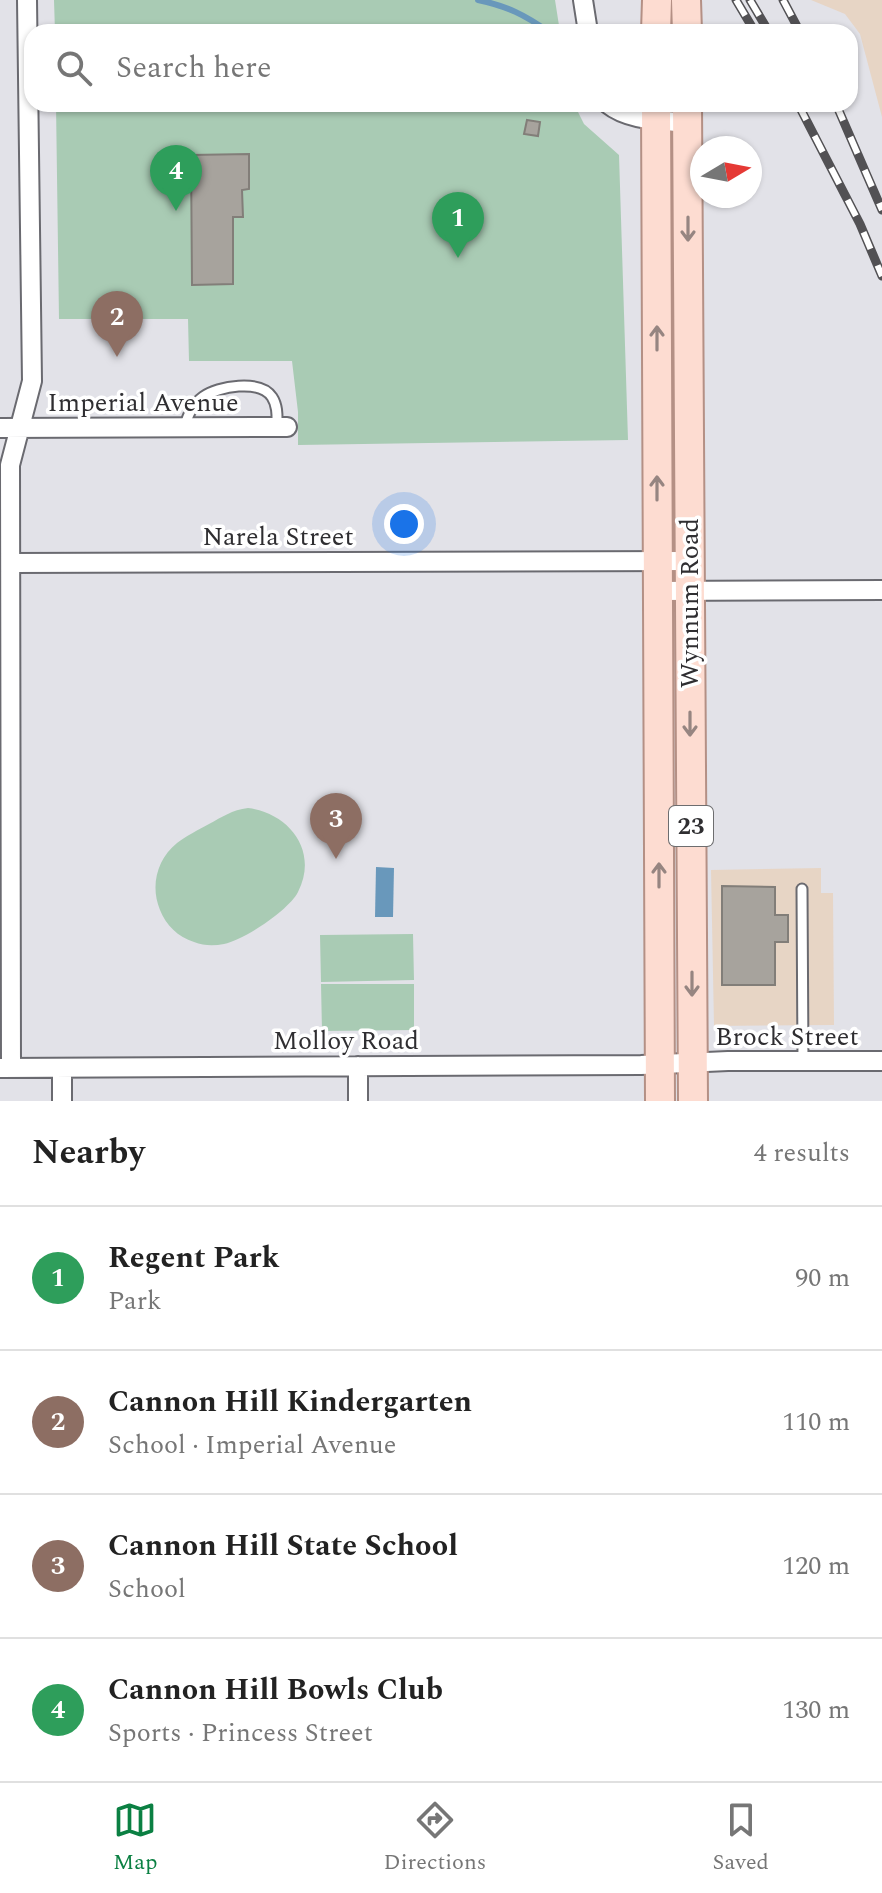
<!DOCTYPE html>
<html lang="en">
<head>
<meta charset="utf-8">
<style>
	body { margin:0; font-family:Spectral,serif; background:#f2f2f2; color:#222 }
	.compass { position:absolute; left:690px; top:136px; width:72px; height:72px; border-radius:50%; background:#fff; box-shadow:0 2px 6px #0004; rotate:80deg }
	.you { position:absolute; left:404px; top:524px; width:28px; height:28px; margin:-20px; border:6px solid #fff; border-radius:50%; background:#1a73e8; box-shadow:0 0 0 12px #1a73e833 }
	.badge { display:grid; place-items:center; width:52px; height:52px; border-radius:50%; background:#0b8043; color:#fff; font-size:26px; font-weight:700 }
	.pin { position:absolute; translate:-50% -66px; filter:drop-shadow(0 2px 4px #0008) }
	.pin::after { content:''; position:absolute; top:42px; width:28px; height:24px; background:inherit; clip-path:polygon(0 0,100% 0,50% 100%) }
	.list { margin:0; padding:0; list-style:none }
	h2 { display:flex; justify-content:space-between; align-items:center; height:104px; margin:0; padding:0 32px; font-size:34px }
	h2 small { font-size:26px; font-weight:400; color:#767676 }
	.list li { display:grid; grid-template-columns:52px 1fr auto; gap:24px; align-items:center; box-sizing:border-box; height:144px; padding:0 32px; border-top:2px solid #e0e0e0 }
	.list b { display:block; font-size:30px; white-space:nowrap }
	.list p { margin:0; font-size:26px; white-space:nowrap; color:#767676 }
	.list em { font-size:26px; font-style:normal; color:#767676 }
	.icon { flex:none; width:44px; height:44px; fill:none; stroke:currentColor; stroke-width:2; stroke-linecap:round; stroke-linejoin:round }
	.map { position:relative; flex:none; width:882px; height:1101px; overflow:hidden }
	.search { position:absolute; background:#fff; box-shadow:0 2px 6px #0004; left:24px; right:24px; top:24px; height:88px; display:flex; align-items:center; gap:20px; box-sizing:border-box; padding:0 28px; border-radius:24px; color:#767676; font-size:30px }
	.sheet { height:680px; background:#fff }
	nav { display:flex; justify-content:space-around; align-items:center; box-sizing:border-box; height:112px; border-top:2px solid #e0e0e0; background:#fff; font-size:22px; color:#767676 }
	nav a { display:grid; justify-items:center; gap:4px }
	nav .on { color:#0b8043 }
	.map>svg:first-child { display:block }
	.commercial { fill:#e7d5c5 }
	.green { fill:#a9cbb4 }
	.water { fill:#6998bb }
	.lines { fill:none; stroke-linecap:round; stroke-linejoin:round }
	.stream { stroke:#6998bb; stroke-width:6 }
	.building { fill:#a7a39d; stroke:#827e79; stroke-width:2 }
	.service-casing { stroke:#6a6a70; stroke-width:13 }
	.minor-casing { stroke:#6a6a70; stroke-width:22 }
	.primary-casing { stroke:#b49085; stroke-width:32 }
	.service { stroke:#fff; stroke-width:9 }
	.minor { stroke:#fff; stroke-width:18 }
	.primary { stroke:#fddcd1; stroke-width:28 }
	.rail-casing { stroke:#525154; stroke-width:9 }
	.rail { stroke:#fff; stroke-width:6; stroke-dasharray:18; stroke-linecap:butt }
	.oneway { stroke:#968581 }
	.labels { text-anchor:middle; stroke-width:7; stroke-linejoin:round; paint-order:stroke }
	.shield { fill:#fff; stroke:#6d6d6f; stroke-width:2 }
	.shield-label { font-size:24px; font-weight:bold; fill:#2f2e31 }
	.street-label { font-size:26px; fill:#2f2e31; stroke:#fff }
</style>
</head>
<body>
<div class="map">
<svg width="882" height="1101" viewBox="0 0 882 1101">
	<rect width="100%" height="100%" fill="#e2e2e8"/>
	<!-- commercial -->
	<path class="commercial" d="M811 0H882V117L860 34 845 14Z
		M821 868V893H833L834 1025 714 1026 711 870Z"/>
	<!-- green -->
	<path class="green" d="M54 0H555L560 32H55Z
		M56 104H574L584 124 619 155 628 440 298 445V412L292 361H189L188 319H59Z
		M248 808C289 813 319 851 298 892 289 910 244 940 224 944 214 946 204 946 194 942 178 937 166 925 160 910 150 886 157 859 177 843 186 836 198 830 209 824 222 817 232 810 248 808Z
		M413 934 414 980 321 982 320 935Z
		M321 984H414V1030L322 1031Z"/>
	<!-- water -->
	<path class="water" d="M376 867 394 868 393 917H375Z"/>
	<g class="lines">
		<!-- stream -->
		<path class="stream" d="M478 0C507 6 525 15 549 32"/>
	</g>
	<!-- building -->
	<path class="building" d="M527 120 540 122 538 136 524 134Z
		M249 154V189L242 190 243 217H233V284L192 285 191 155Z
		M722 886 775 887V915H788V942H775V985H722Z"/>
	<g class="lines">
		<defs>
			<path id="service" d="M184 428C188 415 192 405 203 397 218 386 260 379 272 397 278 406 277 417 277 427
				M802 889 803 1061"/>
			<path id="minor" d="M583 0 588 32
				M608 104C629 121 662 120 687 123
				M0 428 287 427
				M11 563 689 561
				M657 591 882 590
				M358 1066V1101
				M1 1068 641 1065 728 1061H882
				M11 1068 10 465 32 381 27 0
				M62 1068V1101"/>
			<path id="primary" d="M686 0 687 32
				M656 32 657 0
				M656 104 660 1101
				M687 104 693 1101"/>
		</defs>
		<!-- service casing -->
		<use href="#service" class="service-casing"/>
		<!-- minor casing -->
		<use href="#minor" class="minor-casing"/>
		<!-- primary casing -->
		<use href="#primary" class="primary-casing"/>
		<!-- service -->
		<use href="#service" class="service"/>
		<!-- minor -->
		<use href="#minor" class="minor"/>
		<!-- primary -->
		<use href="#primary" class="primary"/>
		<defs>
			<path id="rail" d="M736 0 755 32
				M750 0 769 32
				M783 0 800 32
				M798 104 860 224 882 276
				M836 104 882 210"/>
		</defs>
		<!-- rail casing -->
		<use href="#rail" class="rail-casing"/>
		<!-- rail -->
		<use href="#rail" class="rail"/>
	</g>
	<!-- one-way arrows -->
	<defs><path id="oneway-shaft" d="M-6 0H5M1.5-3L5.5 0L1.5 3" fill="none" stroke-width="1.6" stroke-linecap="round" stroke-linejoin="round" transform="scale(2)"/></defs>
	<g class="oneway">
		<use href="#oneway-shaft" transform="translate(688 229) rotate(90)"/>
		<use href="#oneway-shaft" transform="translate(657 338) rotate(-90)"/>
		<use href="#oneway-shaft" transform="translate(657 488) rotate(-90)"/>
		<use href="#oneway-shaft" transform="translate(690 724) rotate(90)"/>
		<use href="#oneway-shaft" transform="translate(659 875) rotate(-90)"/>
		<use href="#oneway-shaft" transform="translate(692 984) rotate(90)"/>
	</g>
	<g class="labels">
		<!-- shield labels -->
		<rect class="shield" x="669" y="806" width="44" height="40" rx="6"/>
		<g class="shield-label">
			<text x="691" y="834">23</text>
		</g>
		<!-- street labels -->
		<g class="street-label">
			<text x="143" y="411">Imperial Avenue</text>
			<text x="278" y="545">Narela Street</text>
			<text transform="translate(689 603) rotate(-90)" y="9">Wynnum Road</text>
			<text x="787" y="1045">Brock Street</text>
			<text x="346" y="1049">Molloy Road</text>
		</g>
	</g>
</svg>
<svg class="compass" viewBox="-18 -18 36 36"><path d="M0-13l5 13h-10z" fill="#e53935"/><path d="M0 13l5-13h-10z" fill="#767676"/></svg>
<div class="you"></div>
<div class="pin badge" style="left:458px;top:258px;background:#2e9e5b">1</div>
<div class="pin badge" style="left:117px;top:357px;background:#8d6e63">2</div>
<div class="pin badge" style="left:336px;top:859px;background:#8d6e63">3</div>
<div class="pin badge" style="left:176px;top:211px;background:#2e9e5b">4</div>
<div class="search"><svg class="icon" aria-label="search" viewBox="0 0 24 24"><circle cx="10" cy="10" r="6"/><path d="M15 15l6 6"/></svg>Search here</div>
</div>
<section class="sheet">
<h2>Nearby<small>4 results</small></h2>
<ul class="list">
<li><span class="badge" style="background:#2e9e5b">1</span><div><b>Regent Park</b><p>Park</p></div><em>90 m</em></li>
<li><span class="badge" style="background:#8d6e63">2</span><div><b>Cannon Hill Kindergarten</b><p>School · Imperial Avenue</p></div><em>110 m</em></li>
<li><span class="badge" style="background:#8d6e63">3</span><div><b>Cannon Hill State School</b><p>School</p></div><em>120 m</em></li>
<li><span class="badge" style="background:#2e9e5b">4</span><div><b>Cannon Hill Bowls Club</b><p>Sports · Princess Street</p></div><em>130 m</em></li>
</ul>
</section>
<nav>
<a class="on"><svg class="icon" aria-label="map" viewBox="0 0 24 24"><path d="M3 6l6-2 6 2 6-2v14l-6 2-6-2-6 2zM9 4v14M15 6v14"/></svg>Map</a>
<a><svg class="icon" aria-label="directions" viewBox="0 0 24 24"><path d="M12 3l9 9-9 9-9-9zM9 14v-3h6M13 9l2 2-2 2"/></svg>Directions</a>
<a><svg class="icon" aria-label="saved" viewBox="0 0 24 24"><path d="M7 4h10v16l-5-4-5 4z"/></svg>Saved</a>
</nav>
</body>
</html>
